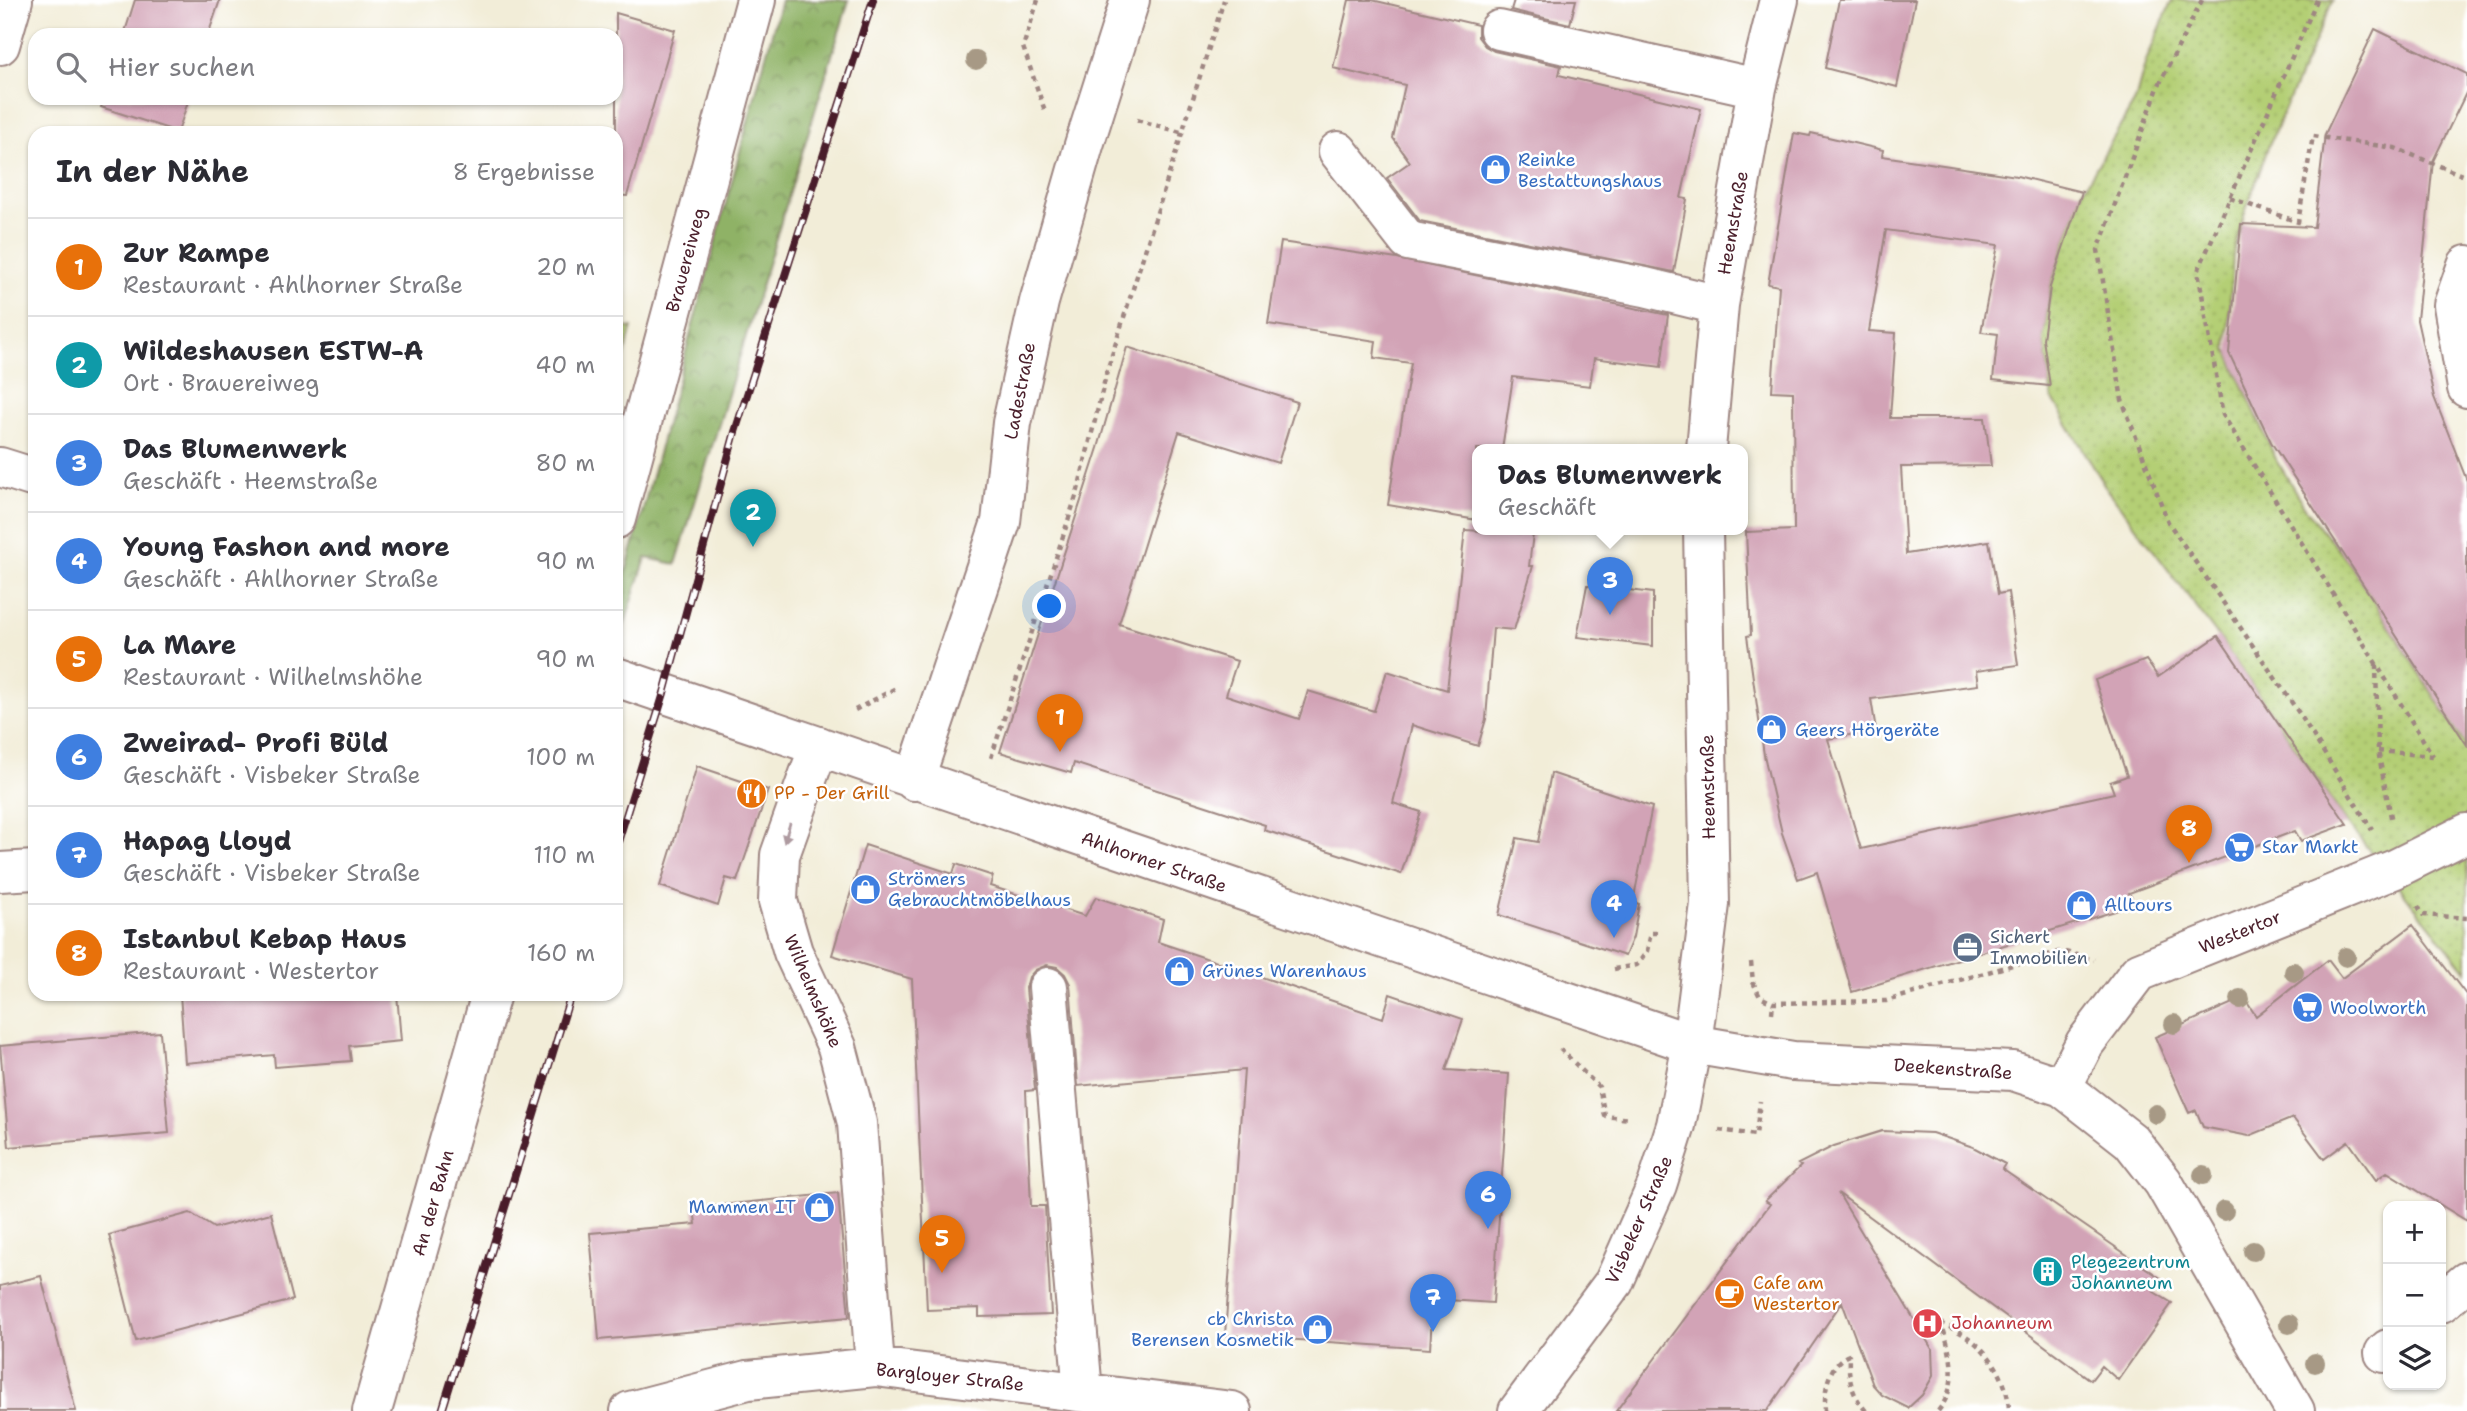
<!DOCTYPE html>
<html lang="de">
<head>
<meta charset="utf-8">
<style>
	body { margin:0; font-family:"Shantell Sans",sans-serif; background:#f7f7f7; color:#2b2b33 }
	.controls { position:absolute; right:21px; bottom:21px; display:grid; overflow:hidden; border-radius:14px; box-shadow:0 2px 5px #0004 }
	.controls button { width:63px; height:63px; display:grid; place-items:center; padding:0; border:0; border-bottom:2px solid #e1e1e2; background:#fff; color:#2b2b33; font:35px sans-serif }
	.you { position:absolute; left:1050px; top:607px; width:24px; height:24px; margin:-18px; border:5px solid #fff; border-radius:50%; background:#1a73e8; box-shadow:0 0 0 10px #1a73e833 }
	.badge { display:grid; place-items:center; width:46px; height:46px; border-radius:50%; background:#db2777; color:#fff; font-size:23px; font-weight:700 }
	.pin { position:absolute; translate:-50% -58px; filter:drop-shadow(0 2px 4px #0008) }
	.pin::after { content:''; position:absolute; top:37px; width:24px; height:21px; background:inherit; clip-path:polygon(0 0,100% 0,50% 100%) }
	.popup { position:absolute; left:1472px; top:444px; width:276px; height:91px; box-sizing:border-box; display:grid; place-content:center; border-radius:14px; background:#fff; filter:drop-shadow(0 2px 5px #0005); font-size:23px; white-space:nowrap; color:#7c7c81 }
	.popup b { font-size:26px; color:#2b2b33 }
	.popup::after { content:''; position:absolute; left:50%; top:100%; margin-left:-14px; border:14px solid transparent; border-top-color:#fff }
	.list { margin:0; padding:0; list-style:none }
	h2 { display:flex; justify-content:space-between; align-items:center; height:91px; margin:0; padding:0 28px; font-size:30px }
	h2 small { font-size:23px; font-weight:400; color:#7c7c81 }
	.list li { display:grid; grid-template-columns:46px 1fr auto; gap:21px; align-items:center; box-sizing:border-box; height:98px; padding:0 28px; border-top:2px solid #e1e1e2 }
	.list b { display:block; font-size:26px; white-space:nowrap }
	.list p { margin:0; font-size:23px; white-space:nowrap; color:#7c7c81 }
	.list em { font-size:23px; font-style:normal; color:#7c7c81 }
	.icon { flex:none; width:38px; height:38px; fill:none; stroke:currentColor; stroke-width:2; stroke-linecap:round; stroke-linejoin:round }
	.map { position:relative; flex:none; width:2467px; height:1411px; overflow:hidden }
	.search { position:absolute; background:#fff; box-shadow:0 2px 5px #0004; left:28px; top:28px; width:595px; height:77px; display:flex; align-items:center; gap:18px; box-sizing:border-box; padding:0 24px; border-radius:21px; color:#7c7c81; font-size:26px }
	.panel { position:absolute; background:#fff; box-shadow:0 2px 5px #0004; left:28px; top:126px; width:595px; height:875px; border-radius:21px }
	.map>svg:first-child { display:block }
	.forest { fill:url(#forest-crowns); stroke:#6c6848; stroke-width:2 }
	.park { fill:url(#park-dots); stroke:#7f7750; stroke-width:2 }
	.building { fill:#d2a3b6 }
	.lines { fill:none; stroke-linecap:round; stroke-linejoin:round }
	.minor-casing { stroke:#9e8682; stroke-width:42 }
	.path { stroke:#9e8682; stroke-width:4.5; stroke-dasharray:5 5; stroke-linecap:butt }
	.minor { stroke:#fff; stroke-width:38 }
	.rail-casing { stroke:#4a1f2b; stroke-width:8 }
	.rail { stroke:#fff; stroke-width:5; stroke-dasharray:16; stroke-linecap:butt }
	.tree { fill:#a79985 }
	.oneway { fill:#ae9aa0 }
	.labels { text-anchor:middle; stroke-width:5; stroke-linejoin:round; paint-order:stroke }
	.shop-label { font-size:18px; fill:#366cbe; stroke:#fff; text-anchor:start }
	.street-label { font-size:18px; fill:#4a1f2b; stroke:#fff }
	.food-label { font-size:18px; fill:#c56008; stroke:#fff; text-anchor:start }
	.service-label { font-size:18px; fill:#4e5e75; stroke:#fff; text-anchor:start }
	.culture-label { font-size:18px; fill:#0d838f; stroke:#fff; text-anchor:start }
	.health-label { font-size:18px; fill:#be3a42; stroke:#fff; text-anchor:start }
</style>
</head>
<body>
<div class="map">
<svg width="2467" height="1411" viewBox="0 0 2467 1411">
	<defs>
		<pattern id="forest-crowns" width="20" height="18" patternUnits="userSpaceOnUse" patternTransform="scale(1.75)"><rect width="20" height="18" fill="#8fb266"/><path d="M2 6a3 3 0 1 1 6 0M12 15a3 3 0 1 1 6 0" fill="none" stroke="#779054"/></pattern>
		<pattern id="park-dots" width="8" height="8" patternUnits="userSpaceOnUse" patternTransform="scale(1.75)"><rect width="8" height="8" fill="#b4cf75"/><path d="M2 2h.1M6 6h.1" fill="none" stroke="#9cb165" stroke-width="1.8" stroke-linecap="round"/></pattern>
	</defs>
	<rect width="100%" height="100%" fill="#fff"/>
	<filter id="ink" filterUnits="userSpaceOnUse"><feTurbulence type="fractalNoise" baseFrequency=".0143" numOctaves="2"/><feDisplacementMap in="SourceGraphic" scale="14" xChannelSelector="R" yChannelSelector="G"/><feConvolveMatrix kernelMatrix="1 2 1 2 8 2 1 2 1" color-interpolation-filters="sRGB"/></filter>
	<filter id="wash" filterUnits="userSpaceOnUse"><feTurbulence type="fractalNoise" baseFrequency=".00686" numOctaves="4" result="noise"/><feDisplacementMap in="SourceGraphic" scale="28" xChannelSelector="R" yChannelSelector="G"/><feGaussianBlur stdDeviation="1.57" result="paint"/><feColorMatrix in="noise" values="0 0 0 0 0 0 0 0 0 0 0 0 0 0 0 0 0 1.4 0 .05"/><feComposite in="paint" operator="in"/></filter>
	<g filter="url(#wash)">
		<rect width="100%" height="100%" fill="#f2edd8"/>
		<!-- forest -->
		<path class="forest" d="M781 0H849L676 564 646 558 623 629 616 626V609Z"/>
		<!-- park -->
		<path class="park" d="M2172 0H2333L2268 147 2241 224 2233 256 2227 350 2275 457 2305 508 2350 564 2467 748V972L2348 824 2218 636 2105 486 2052 398 2043 339 2051 284 2082 192 2135 101 2146 61Z
			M616 327 632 328 616 385Z"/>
		<g id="blocks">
			<!-- building -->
			<path class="building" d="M135 0H220L208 35H124Z
				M1349 0H1372L1478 25V37L1485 46 1494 51 1561 66 1559 75 1701 109 1681 198 1687 199 1674 272 1420 221 1387 178 1410 162 1393 138 1405 85 1333 68Z
				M1514 0H1576L1570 24 1511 10Z
				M1839 0H1915L1897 87 1825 68Z
				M616 13 675 30 627 196 616 195Z
				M2375 29 2467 74V91L2433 161 2417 320 2434 397 2467 481V745L2271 442 2229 353 2241 224 2314 227 2325 134Z
				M104 98H189L178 132 101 107Z
				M1794 133 1810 136 1811 133 1883 150 1882 156 2017 176 2082 192 2050 287 2043 339 2050 386 1993 380 1998 334 1981 332 1998 245 1886 230 1869 331 1896 333 1890 418H1985L1991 466 1901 467 1906 554 1989 541 1998 594 2008 592 2018 665 1976 671 1978 685 1871 699 1876 730 1828 739 1861 849 2114 793 2110 782 2127 776 2095 680 2146 660 2158 677 2218 636 2347 824 2301 841 2295 831 2129 893 2134 903 2115 911 1852 992 1817 872 1798 879 1782 833 1764 755 1747 636 1751 635 1746 532 1794 530 1793 392 1772 391 1779 286 1768 284Z
				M1281 242 1397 259 1668 315 1661 367 1594 358 1590 386 1513 377 1502 449H1477V520L1388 505 1411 363 1374 358 1376 341 1268 324Z
				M1127 347 1297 402 1278 463 1179 432 1119 624 1237 661 1226 695 1299 719 1308 691 1374 711 1387 671 1447 690 1465 530 1533 534 1529 566H1533L1514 630 1493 628 1486 719 1478 746 1412 725 1393 803 1421 812 1401 874 1264 830 1265 825 1074 763 1071 773 1000 752 1098 448Z
				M1587 585 1653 593V646L1577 637Z
				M697 766 768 790 737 881 726 878 718 906 660 886Z
				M1551 773 1652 807 1633 902 1639 904 1633 937 1625 956 1499 915 1517 838 1538 842Z
				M865 845 953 874 956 864 993 876 990 886 1085 916 1096 897 1163 919 1158 942 1383 1018 1390 994 1463 1019 1446 1070 1509 1074 1493 1303 1433 1299 1430 1349 1225 1335 1244 1070 1078 1086 1070 984 1065 974 1057 967 1047 965 1035 970 1029 977 1026 988 1035 1090 1026 1091 1031 1206H1045L1051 1315 979 1317V1308L927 1310 912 979 832 955Z
				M2413 925 2467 996V1221L2387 1172 2376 1180 2348 1141 2324 1159 2293 1118 2249 1136 2203 1127 2196 1110 2189 1113 2155 1037 2244 998 2256 1016 2328 960 2342 978Z
				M180 994H397L401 1041 349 1046 351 1061 275 1067 274 1055 185 1063Z
				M160 1032 169 1133 9 1147 0 1046Z
				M1882 1131 1932 1133 1973 1147 2005 1164 2002 1169 2162 1279 2154 1292 2172 1303 2118 1380 2102 1366 2091 1380 1838 1193 1932 1349 1933 1376 1922 1395 1908 1408 1882 1395 1873 1385 1842 1302 1767 1411H1616L1770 1204 1765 1201 1801 1166 1798 1164 1834 1146Z
				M838 1193 849 1317 599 1340 590 1233 696 1224 694 1208Z
				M190 1213 214 1228 271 1213 293 1300 136 1341 109 1235Z
				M41 1276 76 1411H0V1286Z"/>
		</g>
	</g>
	<g filter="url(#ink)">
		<use href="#blocks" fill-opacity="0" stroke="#9e8682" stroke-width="2"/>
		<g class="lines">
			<defs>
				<path id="minor" d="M1499 30 1757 88
					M0 45 13 0
					M1338 151 1408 241 1645 287 1719 305
					M2467 265 2453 305 2467 388
					M1706 449 1719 305 1757 88 1779 0
					M0 467 35 478
					M616 519 756 0
					M616 677 1692 1044 1793 1061 2013 1071 2062 1087 2131 1141 2163 1182 2295 1411
					M819 746 780 855 778 901 793 952 837 1047 857 1123 875 1367
					M914 781 1001 522 1012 423 1039 302 1084 145 1130 0
					M0 872 35 870
					M1048 987 1083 1392
					M2062 1087 2085 1043 2139 972 2395 869 2467 833
					M2441 1303 2467 1281
					M2384 1353 2388 1349
					M372 1411 491 994
					M630 1411 748 1380 875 1367 1232 1411
					M1518 1411 1614 1282 1657 1185 1676 1125 1692 1044 1710 904 1703 529"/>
			</defs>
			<!-- minor casing -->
			<use href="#minor" class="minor-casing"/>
			<!-- path -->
			<path class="path" d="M1038 0 1023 47 1045 111
				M2202 0 2159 85 2098 250 2122 400 2168 522 2301 716 2372 830
				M2317 0 2198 271 2223 415 2433 756
				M1137 120 1184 133
				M2230 198 2298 222 2313 136 2395 148 2467 177
				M2376 664 2378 751 2392 822
				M855 710 896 688
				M2378 751 2433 756
				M991 758 1078 490 1107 371 1224 0
				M2418 906 2423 915 2467 918
				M1751 962 1753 982 1760 997 1773 1003 1886 1001 2062 951 2094 960
				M1614 969 1637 965 1647 951 1651 933H1660
				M1772 1013 1773 1003
				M1560 1049 1599 1087 1605 1116 1630 1119
				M1719 1130 1756 1135 1760 1101
				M1920 1320C1966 1323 2008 1363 2009 1411
				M1825 1411C1824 1391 1828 1363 1849 1355 1848 1379 1851 1393 1866 1411
				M1938 1411C1960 1384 1951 1353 1941 1322"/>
			<!-- minor -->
			<use href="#minor" class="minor"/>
			<defs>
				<path id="rail" d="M616 848 664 693 735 432 873 0
					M442 1411 571 994"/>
			</defs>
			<!-- rail casing -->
			<use href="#rail" class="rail-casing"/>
			<!-- rail -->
			<use href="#rail" class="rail"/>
		</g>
		<!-- trees -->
		<g class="tree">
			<circle cx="976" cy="60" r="10"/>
			<circle cx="2346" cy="957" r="10"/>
			<circle cx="2294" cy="972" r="10"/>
			<circle cx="2240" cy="999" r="10"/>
			<circle cx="2174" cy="1024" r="10"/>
			<circle cx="2156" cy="1114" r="10"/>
			<circle cx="2203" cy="1175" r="10"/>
			<circle cx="2224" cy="1211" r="10"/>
			<circle cx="2253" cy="1251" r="10"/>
			<circle cx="2289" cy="1324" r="10"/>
			<circle cx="2315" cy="1363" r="10"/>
		</g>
		<!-- one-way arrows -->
		<defs><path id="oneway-solid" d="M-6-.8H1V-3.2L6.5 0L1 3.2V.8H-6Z" transform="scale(1.75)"/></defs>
		<use class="oneway" href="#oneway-solid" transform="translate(787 833) rotate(107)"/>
	</g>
	<!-- icons -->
	<defs>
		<symbol id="shop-disc" viewBox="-11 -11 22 22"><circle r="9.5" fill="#3f7fe0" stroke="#fff"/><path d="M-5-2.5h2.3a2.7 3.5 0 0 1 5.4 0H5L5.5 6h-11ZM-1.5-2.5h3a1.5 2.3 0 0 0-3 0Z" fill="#fff"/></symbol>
		<symbol id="restaurant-disc" viewBox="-11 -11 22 22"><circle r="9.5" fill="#e8710a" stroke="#fff"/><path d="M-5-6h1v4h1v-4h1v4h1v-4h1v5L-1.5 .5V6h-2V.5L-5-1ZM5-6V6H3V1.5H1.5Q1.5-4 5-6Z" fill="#fff"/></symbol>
		<symbol id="supermarket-disc" viewBox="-11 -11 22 22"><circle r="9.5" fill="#3f7fe0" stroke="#fff"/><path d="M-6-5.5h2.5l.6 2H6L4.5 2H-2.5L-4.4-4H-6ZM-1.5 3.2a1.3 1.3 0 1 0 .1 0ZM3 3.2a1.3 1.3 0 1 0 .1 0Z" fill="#fff"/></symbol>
		<symbol id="office-disc" viewBox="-11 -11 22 22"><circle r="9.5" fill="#5c6f8a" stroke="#fff"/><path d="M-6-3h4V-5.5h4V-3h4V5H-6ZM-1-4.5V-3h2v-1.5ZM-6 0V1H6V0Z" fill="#fff"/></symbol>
		<symbol id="building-disc" viewBox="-11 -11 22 22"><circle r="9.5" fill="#0f9aa8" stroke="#fff"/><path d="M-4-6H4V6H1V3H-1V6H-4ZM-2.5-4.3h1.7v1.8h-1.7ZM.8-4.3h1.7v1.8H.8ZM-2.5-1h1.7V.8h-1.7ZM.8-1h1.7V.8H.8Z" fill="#fff"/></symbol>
		<symbol id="cafe-disc" viewBox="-11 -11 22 22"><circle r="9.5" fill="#e8710a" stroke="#fff"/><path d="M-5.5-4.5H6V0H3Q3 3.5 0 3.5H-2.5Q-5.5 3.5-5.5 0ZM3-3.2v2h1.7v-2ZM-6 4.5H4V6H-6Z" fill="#fff"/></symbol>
		<symbol id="hospital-disc" viewBox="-11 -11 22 22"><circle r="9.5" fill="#e0444e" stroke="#fff"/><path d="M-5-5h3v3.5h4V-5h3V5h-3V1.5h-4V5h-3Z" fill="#fff"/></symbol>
	</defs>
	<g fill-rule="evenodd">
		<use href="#shop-disc" x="1478" y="152" width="35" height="35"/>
		<use href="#shop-disc" x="1754" y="712" width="35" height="35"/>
		<use href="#restaurant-disc" x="734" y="776" width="35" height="35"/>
		<use href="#supermarket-disc" x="2222" y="830" width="35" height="35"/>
		<use href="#shop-disc" x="848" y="872" width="35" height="35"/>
		<use href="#shop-disc" x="2064" y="888" width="35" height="35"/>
		<use href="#office-disc" x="1950" y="930" width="35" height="35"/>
		<use href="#shop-disc" x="1162" y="954" width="35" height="35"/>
		<use href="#supermarket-disc" x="2290" y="990" width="35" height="35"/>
		<use href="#shop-disc" x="802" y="1190" width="35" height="35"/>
		<use href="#building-disc" x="2030" y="1254" width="35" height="35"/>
		<use href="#cafe-disc" x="1712" y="1276" width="35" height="35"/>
		<use href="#hospital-disc" x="1910" y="1306" width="35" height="35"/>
		<use href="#shop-disc" x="1300" y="1312" width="35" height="35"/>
	</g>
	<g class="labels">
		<!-- shop labels -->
		<g class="shop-label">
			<text x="1518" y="166">Reinke<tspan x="1518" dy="21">Bestattungshaus</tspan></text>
			<text x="1795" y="736">Geers Hörgeräte</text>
			<text x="2262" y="853">Star Markt</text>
			<text x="888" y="885">Strömers<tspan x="888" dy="21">Gebrauchtmöbelhaus</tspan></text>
			<text x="2104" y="911">Alltours</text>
			<text x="1202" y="977">Grünes Warenhaus</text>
			<text x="2330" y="1014">Woolworth</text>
			<text x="796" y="1213" text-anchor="end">Mammen IT</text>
			<text x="1294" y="1325" text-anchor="end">cb Christa<tspan x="1294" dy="21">Berensen Kosmetik</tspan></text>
		</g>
		<!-- street labels -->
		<g class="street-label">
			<text transform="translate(1733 223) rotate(-80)" y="6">Heemstraße</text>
			<text transform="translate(686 260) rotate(-75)" y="6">Brauereiweg</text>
			<text transform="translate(1020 391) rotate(-79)" y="6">Ladestraße</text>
			<text transform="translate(1708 787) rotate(-91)" y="6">Heemstraße</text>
			<text transform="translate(1154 862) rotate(19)" y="6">Ahlhorner Straße</text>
			<text transform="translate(2240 932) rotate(-22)" y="6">Westertor</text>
			<text transform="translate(813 991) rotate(67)" y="6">Wilhelmshöhe</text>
			<text transform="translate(1953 1069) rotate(4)" y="6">Deekenstraße</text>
			<text transform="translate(433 1203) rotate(-74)" y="6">An der Bahn</text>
			<text transform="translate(1639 1220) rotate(-66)" y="6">Visbeker Straße</text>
			<text transform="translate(950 1377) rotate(6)" y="6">Bargloyer Straße</text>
		</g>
		<!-- food labels -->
		<g class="food-label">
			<text x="774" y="799">PP - Der Grill</text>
			<text x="1753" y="1289">Cafe am<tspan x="1753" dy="21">Westertor</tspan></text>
		</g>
		<!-- service labels -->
		<g class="service-label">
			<text x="1990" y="943">Sichert<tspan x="1990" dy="21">Immobilien</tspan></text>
		</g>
		<!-- culture labels -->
		<g class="culture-label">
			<text x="2071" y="1268">Plegezentrum<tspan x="2071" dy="21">Johanneum</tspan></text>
		</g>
		<!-- health labels -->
		<g class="health-label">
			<text x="1951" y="1329">Johanneum</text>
		</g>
	</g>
</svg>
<div class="controls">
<button>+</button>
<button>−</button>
<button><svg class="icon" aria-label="layers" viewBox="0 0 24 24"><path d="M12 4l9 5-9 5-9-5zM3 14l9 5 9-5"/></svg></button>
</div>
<div class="you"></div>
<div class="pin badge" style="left:1060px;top:752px;background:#e8710a">1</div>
<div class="pin badge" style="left:753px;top:547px;background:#0f9aa8">2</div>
<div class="pin badge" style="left:1610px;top:615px;background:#3f7fe0">3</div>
<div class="popup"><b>Das Blumenwerk</b>Geschäft</div>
<div class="pin badge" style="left:1614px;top:938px;background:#3f7fe0">4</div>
<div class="pin badge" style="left:942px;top:1273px;background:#e8710a">5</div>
<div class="pin badge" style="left:1488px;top:1229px;background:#3f7fe0">6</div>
<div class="pin badge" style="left:1433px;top:1332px;background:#3f7fe0">7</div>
<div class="pin badge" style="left:2189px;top:863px;background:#e8710a">8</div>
<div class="search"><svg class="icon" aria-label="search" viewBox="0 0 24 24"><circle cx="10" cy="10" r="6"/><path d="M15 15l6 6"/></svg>Hier suchen</div>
<section class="panel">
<h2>In der Nähe<small>8 Ergebnisse</small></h2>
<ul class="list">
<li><span class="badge" style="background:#e8710a">1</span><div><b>Zur Rampe</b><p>Restaurant · Ahlhorner Straße</p></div><em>20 m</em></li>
<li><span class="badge" style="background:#0f9aa8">2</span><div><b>Wildeshausen ESTW-A</b><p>Ort · Brauereiweg</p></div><em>40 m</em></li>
<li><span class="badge" style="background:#3f7fe0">3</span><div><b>Das Blumenwerk</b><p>Geschäft · Heemstraße</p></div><em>80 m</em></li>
<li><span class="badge" style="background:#3f7fe0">4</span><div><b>Young Fashon and more</b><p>Geschäft · Ahlhorner Straße</p></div><em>90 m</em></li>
<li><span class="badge" style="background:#e8710a">5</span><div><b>La Mare</b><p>Restaurant · Wilhelmshöhe</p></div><em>90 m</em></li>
<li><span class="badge" style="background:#3f7fe0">6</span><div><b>Zweirad- Profi Büld</b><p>Geschäft · Visbeker Straße</p></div><em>100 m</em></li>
<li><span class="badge" style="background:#3f7fe0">7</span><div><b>Hapag Lloyd</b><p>Geschäft · Visbeker Straße</p></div><em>110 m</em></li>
<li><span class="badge" style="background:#e8710a">8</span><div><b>Istanbul Kebap Haus</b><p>Restaurant · Westertor</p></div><em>160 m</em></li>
</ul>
</section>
</div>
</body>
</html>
